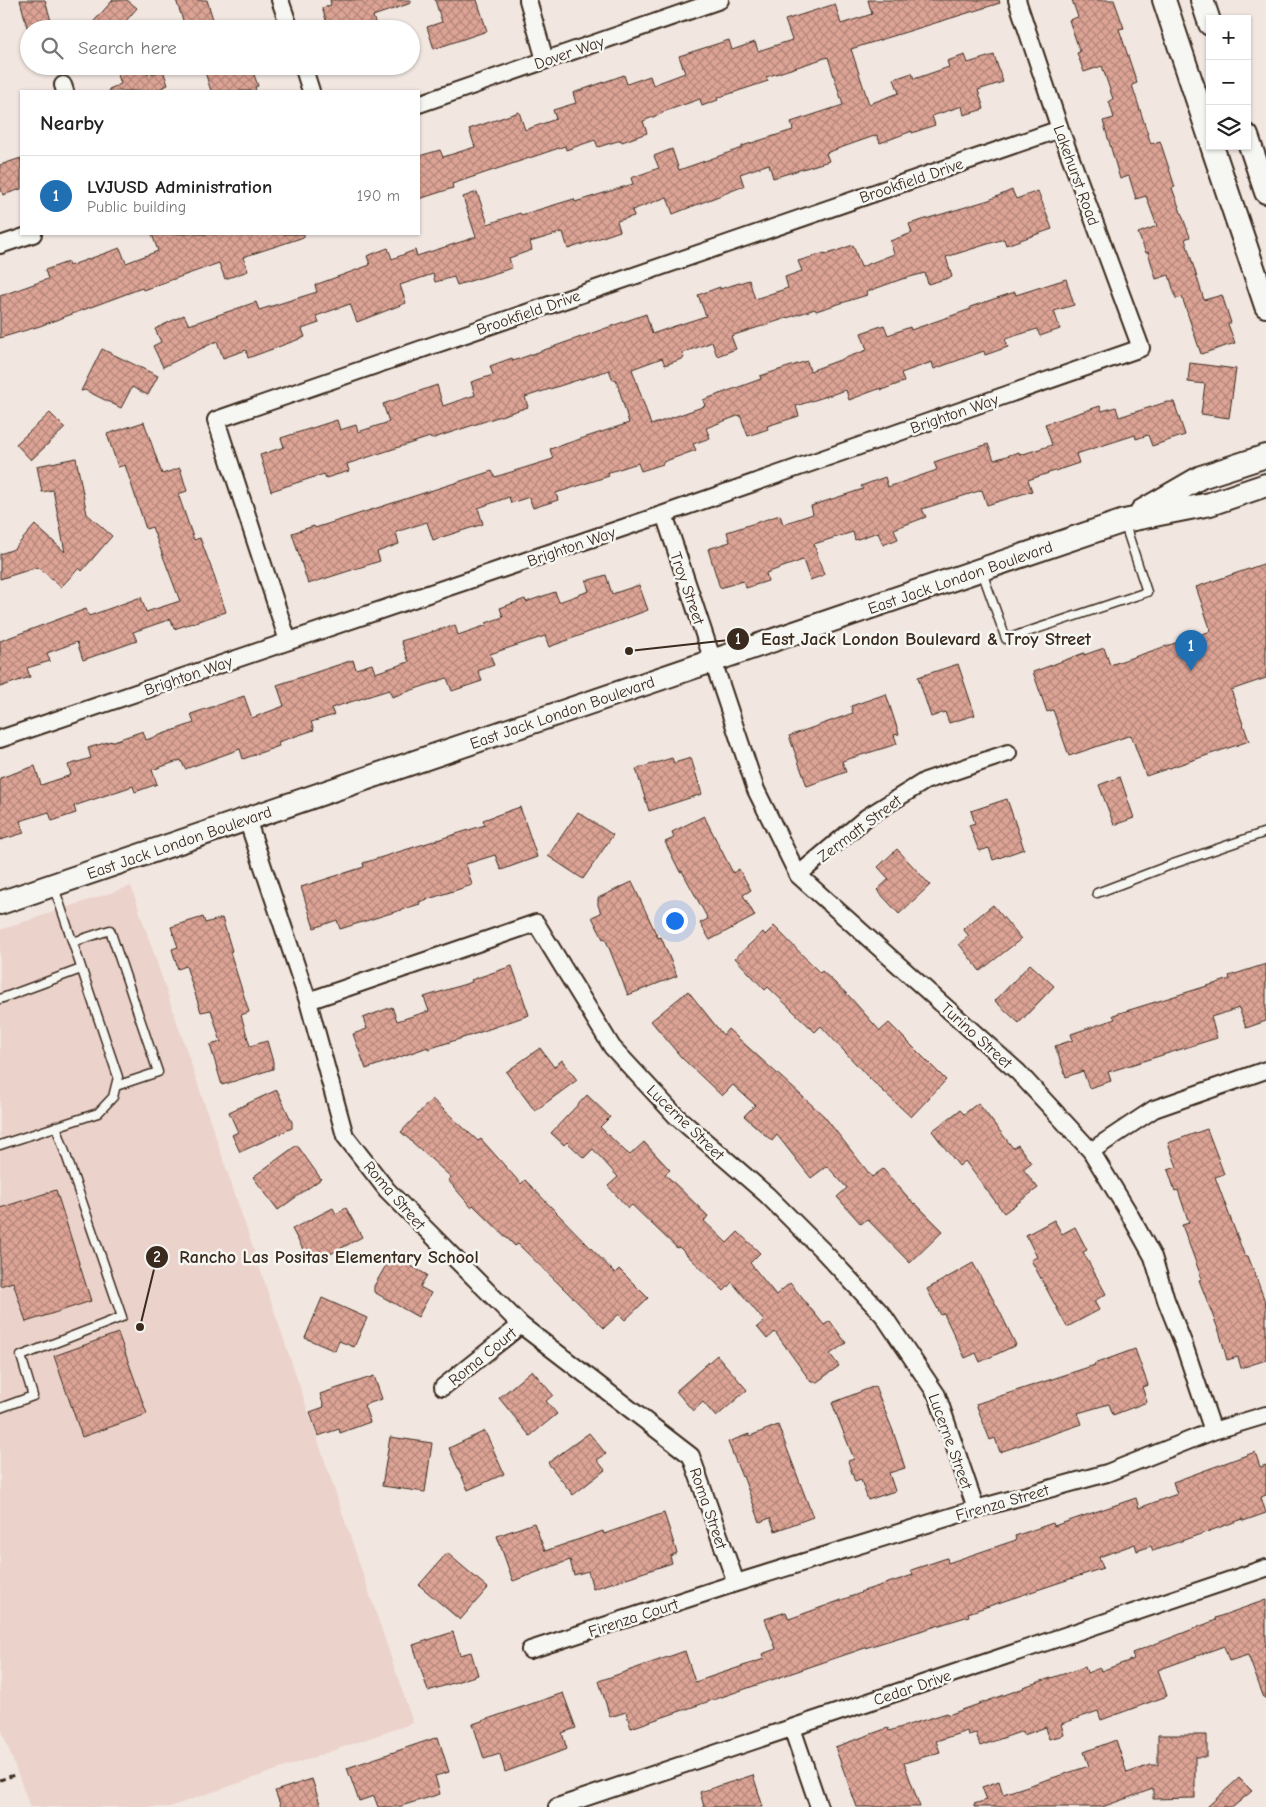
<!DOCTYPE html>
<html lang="en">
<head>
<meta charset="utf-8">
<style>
	body { margin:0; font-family:"Comic Neue",sans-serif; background:#f2f2f2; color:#222 }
	.controls { position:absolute; right:15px; top:15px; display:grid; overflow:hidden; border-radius:0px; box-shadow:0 1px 4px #0004 }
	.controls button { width:45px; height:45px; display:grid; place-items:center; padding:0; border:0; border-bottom:1px solid #e0e0e0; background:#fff; color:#222; font:25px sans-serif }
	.you { position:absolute; left:674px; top:920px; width:18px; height:18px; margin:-12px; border:4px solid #fff; border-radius:50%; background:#1a73e8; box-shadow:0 0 0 8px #1a73e833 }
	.badge { display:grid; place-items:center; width:32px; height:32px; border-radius:50%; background:#1f6fb2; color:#fff; font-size:16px; font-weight:700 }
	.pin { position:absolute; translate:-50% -41px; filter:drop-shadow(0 1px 2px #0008) }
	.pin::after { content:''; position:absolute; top:26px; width:18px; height:15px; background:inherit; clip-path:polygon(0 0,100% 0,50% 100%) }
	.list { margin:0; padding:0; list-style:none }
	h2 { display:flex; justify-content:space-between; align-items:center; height:65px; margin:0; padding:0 20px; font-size:21px }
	h2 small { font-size:16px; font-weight:400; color:#767676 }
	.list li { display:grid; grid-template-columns:32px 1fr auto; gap:15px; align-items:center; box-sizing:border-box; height:80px; padding:0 20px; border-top:1px solid #e0e0e0 }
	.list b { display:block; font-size:19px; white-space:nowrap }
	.list p { margin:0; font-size:16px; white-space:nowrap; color:#767676 }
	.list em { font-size:16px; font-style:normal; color:#767676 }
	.icon { flex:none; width:28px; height:28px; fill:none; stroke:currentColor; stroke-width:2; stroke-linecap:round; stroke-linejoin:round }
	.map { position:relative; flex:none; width:1266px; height:1807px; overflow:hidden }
	.search { position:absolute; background:#fff; box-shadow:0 1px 4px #0004; left:20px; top:20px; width:400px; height:55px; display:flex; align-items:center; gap:12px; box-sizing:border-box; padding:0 18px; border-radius:28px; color:#767676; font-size:19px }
	.panel { position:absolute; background:#fff; box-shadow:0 1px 4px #0004; left:20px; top:90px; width:400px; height:145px; border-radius:0px }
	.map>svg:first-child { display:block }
	.built { fill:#ebd2ca }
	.building { fill:url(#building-cross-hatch); stroke:#3b2a1e }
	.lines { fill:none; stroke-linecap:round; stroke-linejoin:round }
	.lane-casing { stroke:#3b2a1e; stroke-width:11 }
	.street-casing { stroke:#3b2a1e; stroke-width:20 }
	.secondary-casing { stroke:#3b2a1e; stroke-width:26 }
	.path { stroke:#3b2a1e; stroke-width:3; stroke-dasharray:5 4; stroke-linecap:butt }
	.lane { stroke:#f6f6f2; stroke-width:8 }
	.street { stroke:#f6f6f2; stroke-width:16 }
	.secondary { stroke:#f6f6f2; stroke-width:22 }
	.labels { text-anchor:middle; stroke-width:5; stroke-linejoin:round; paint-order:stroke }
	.street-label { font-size:16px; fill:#3b2a1e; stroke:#f6f6f2 }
	.leader { fill:none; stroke:#3b2a1e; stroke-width:2 }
	.callout-dot { fill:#3b2a1e; stroke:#f6f6f2; stroke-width:2 }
	.mark-label { font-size:15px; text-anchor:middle; font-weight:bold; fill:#fff }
	.callout-label { font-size:18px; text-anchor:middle; font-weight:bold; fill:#3b2a1e; stroke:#f6f6f2; stroke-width:5; stroke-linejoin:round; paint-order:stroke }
</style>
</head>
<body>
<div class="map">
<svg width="1266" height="1807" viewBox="0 0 1266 1807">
	<defs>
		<pattern id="building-cross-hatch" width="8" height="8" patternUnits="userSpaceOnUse" patternTransform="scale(1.25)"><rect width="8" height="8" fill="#dda496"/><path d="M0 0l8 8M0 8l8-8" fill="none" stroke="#b4867a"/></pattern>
	</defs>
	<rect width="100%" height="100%" fill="#f1e6e0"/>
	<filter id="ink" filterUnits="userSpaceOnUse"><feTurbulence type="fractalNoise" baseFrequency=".02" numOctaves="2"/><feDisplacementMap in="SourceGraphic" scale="10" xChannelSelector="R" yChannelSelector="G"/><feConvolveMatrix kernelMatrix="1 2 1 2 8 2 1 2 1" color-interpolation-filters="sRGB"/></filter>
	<g filter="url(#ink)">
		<!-- built -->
		<path class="built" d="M131 886 413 1723 169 1807H30L0 1725V930Z"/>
		<!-- building -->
		<path class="building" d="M20 0H45L51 21 27 27Z
			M113 0H127L137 8 119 29H87Z
			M176 0H207L216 29H186Z
			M330 0H411V3L373 16 377 29H329L322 8 331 5Z
			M435 0H477L487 31 434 49 427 27 442 22Z
			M868 0H999L1000 3 851 49 869 104 899 93 894 79 912 73 914 79 949 67 947 61 965 55 968 63 994 55 1003 82 978 90 984 109 964 115 962 106 932 116 935 125 912 133V131L880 143 877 135 826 153 829 161 773 178 769 164 740 174 744 186 673 214 667 197 632 210 634 216 617 221 620 231 568 249 563 232 530 242 532 250 509 258 512 268 457 285 454 277 435 282 433 274 400 285 406 303 357 322 350 304 316 316 319 323 302 329 305 337 248 358 246 350 223 358 217 341 163 367 153 346 161 342 155 329 184 315 189 325 256 302 259 310 317 292 315 285 370 265 367 256 388 248 392 259 415 250 417 256 476 237 463 197 477 192 488 224 520 213 521 215 574 199 575 202 633 184 631 178 659 168 654 156 672 149 679 170 742 148V146L793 130 791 122 843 105 828 57 766 77 768 81 717 98 718 100 702 106 700 99 663 112V113L643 121 647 133 622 142 621 140 598 147 595 140 566 150 565 146 452 184 453 188 419 199V156L440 150 443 157 475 147 469 129 519 112 525 130 556 119 553 110 576 103 573 93 624 75 627 84 650 76 653 85 685 73 679 56 729 40 732 50 755 42 758 51 792 40 785 20 835 4 841 24 872 14Z
			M1072 0H1114L1124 28 1119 29 1137 83 1132 85 1151 144 1160 141 1175 187 1172 188 1190 237 1185 239 1204 300 1222 295 1231 323 1228 324 1235 343 1201 354 1182 297 1176 299 1169 275 1156 279 1148 252 1146 253 1138 233 1157 226 1146 196 1136 199 1129 176 1120 179 1103 121 1114 118 1109 101 1113 99 1102 66 1084 72 1077 53 1080 52 1069 20 1078 17Z
			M115 66H145L148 75 163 70 168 85 154 91H109V89L121 84Z
			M203 66H251L258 86 255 87 256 91H211Z
			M21 158V189L3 195 0 186V165Z
			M1012 190 1016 199 1038 191 1052 229 1006 245 1004 239 946 257 952 277 928 284 925 273 902 279 866 292 867 295 816 311 815 309 731 336 736 349 717 356 712 342 682 353 684 358 665 365 662 358 632 369 651 425 705 406 703 400 761 379 760 376 807 361 810 371 867 350 861 333 884 325 888 335 910 327 911 330 971 309 970 307 1015 292 1016 295 1066 279 1074 305 1054 311 1060 329 1040 336 1037 329 1005 339 1008 347 985 355 984 351 934 369 932 362 901 373 904 382 881 390V388L849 400 846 390 796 406 799 416 767 426 768 429 748 436 740 415 706 428 710 438 693 444 696 450 663 462V464L641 471 638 463 607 473 609 476 556 493 558 500 533 508 529 497 511 503 509 497 478 508 483 524 433 540 427 522 396 532 399 544 377 552 380 561 308 584 292 533 314 526 315 528 492 471 495 477 553 459 550 449 629 423 616 379 613 380 609 370 525 397 528 407 431 439 430 437 347 464 349 471 326 478 324 474 271 491 260 455 284 447 281 438 337 420 340 430 356 425 358 432 389 422 383 404 437 385 443 406 475 395 471 382 493 375 490 366 512 358 513 361 646 314 652 334 672 327 706 316 698 295 720 287V289L749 280 755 299 788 288 785 277 802 271 798 261 825 253V255L853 245 861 267 894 254 890 241 912 233 909 224 989 200Z
			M152 234H304V237L243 257 248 271 225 279 219 263 143 290 142 288 40 326 0 338V296L48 279 45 270 68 262 69 266 120 248 126 263 158 251Z
			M102 349 158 376 148 395 132 387 121 408 85 390 81 391Z
			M1190 363 1236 369 1229 418 1201 414 1205 384 1188 382Z
			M1167 402H1174L1185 435 1152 446 1148 435 1136 439 1135 435 1076 454 1079 463 1028 480 1032 491 987 505 982 490 922 509 926 517 894 529 898 539 883 545 878 532 855 540 853 532 814 544 824 575 810 580 803 560 766 573 768 581 746 588 743 581 720 588 708 549 730 542 727 532 780 515 783 524 813 514 811 506 863 489 861 486 885 477 888 487 937 470 934 462 988 444 994 460 1019 452 1020 455 1052 445 1045 424 1100 406 1102 411 1116 407 1119 417Z
			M50 413 65 428 31 460 16 444Z
			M144 422 162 474 180 468 187 491 178 494 194 540 200 538 212 570 226 612 174 629 171 619 133 632 137 641 83 660 77 642 47 653 50 661 27 668 30 677 0 687V641L86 609 89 616 141 597 146 612 180 601 152 527 146 529 125 465 118 467 107 434Z
			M76 458 87 514 112 536 82 571 79 568 61 587 38 567 0 579V554L14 549 35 525 65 552 53 490 42 492 37 466Z
			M1266 563V678L1231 690 1249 741 1146 776 1131 735 1069 756 1053 710 1047 712 1033 672 1084 653V655L1104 648 1110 665 1211 631 1196 587Z
			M606 575 612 594 639 585 648 610 549 647 545 636 490 654 494 665 478 671 482 681 452 691 447 678 392 697 389 690 331 708 334 715 311 722 314 730 278 742 279 746 243 759 240 749 185 769 181 760 152 770 157 784 135 792 133 786 74 806 76 813 52 821 49 812 20 821 24 833 0 840V778L35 766 41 785 71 775 68 765 91 758 88 748 111 741V742L143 731 146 740 194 723 191 714 244 696 252 718 284 706 277 685 353 660 356 669 372 664 375 673 409 662 401 641 455 625 458 635 487 625 486 623 503 617 500 608 525 599 526 602 555 592 559 602 589 591 586 581Z
			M958 664 975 715 949 723 945 712 931 717 918 677Z
			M886 694 899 734 894 735 897 744 842 761 846 772 807 786 789 736 853 713 851 706Z
			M672 758 674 763 691 758 702 794 649 811 636 769Z
			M1120 777 1134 818 1114 825 1099 785Z
			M1007 799 1024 849 993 860 989 848 979 851 969 825 975 823 971 811Z
			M520 807 537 857 501 870 495 855 466 864 472 885 419 902 420 904 340 929 337 920 314 928 301 887 364 867 363 863 485 825 483 820Z
			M578 812 613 835 583 879 548 856Z
			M704 816 733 873 739 869 751 890 743 895 755 916 710 940 700 923 708 919 682 871 680 872 665 842 674 838 672 832Z
			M897 849 930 885 899 914 877 890 889 879 878 867Z
			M632 882 658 938 661 937 677 976 628 995 605 938 603 939 592 917 601 913 598 905V898Z
			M993 905 1021 939 980 971 959 944 969 936 963 929Z
			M203 917 205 923 222 918 232 951 230 952 249 1012 241 1015 250 1046 267 1041 273 1062V1069L222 1085 210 1045 221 1042 211 1010 201 1012 186 966 178 969 172 949 178 947 171 927Z
			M774 926 820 973 822 971 849 996 880 1031 889 1023 946 1080 911 1117 868 1077 821 1026 815 1032 768 987 765 990 735 958 763 932 765 935Z
			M1030 964 1054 986 1019 1023 995 1001Z
			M1266 964V1021L1246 1028 1239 1008 1211 1017 1217 1038 1108 1072 1111 1081 1089 1088 1083 1071 1066 1077 1055 1046 1073 1040 1071 1034 1115 1019 1113 1015 1230 979 1229 976Z
			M512 966 529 1015 472 1035 428 1049V1047L366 1069 353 1034 367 1029 363 1018 392 1007 397 1021 429 1011 424 997 472 982 471 980Z
			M688 991 723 1035 728 1029 824 1116 872 1177 883 1169 914 1204 915 1203 943 1231 910 1263 867 1219 861 1224 837 1197 847 1188 827 1166 811 1178 777 1135 772 1141 744 1116 755 1105 733 1085 722 1096 681 1057 651 1021Z
			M540 1048 554 1067 562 1060 577 1080 535 1111 506 1072Z
			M277 1090 292 1122V1128L240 1152 232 1135 238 1132 229 1112Z
			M587 1095 610 1117 600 1127 626 1152 630 1155 644 1142 670 1170 665 1174 708 1216 704 1221 727 1243 738 1232 760 1253 750 1263 776 1295 790 1283 824 1325 830 1321 846 1343 830 1354 839 1366 817 1382H811L775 1332 767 1339 757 1327 764 1321 732 1282 724 1291 679 1247 677 1248 632 1205 628 1208 608 1186 618 1177 593 1149 584 1158 567 1142 564 1145 551 1133Z
			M432 1099 478 1141 481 1139 521 1184 525 1180 615 1273 619 1269 648 1298 625 1320 619 1314 604 1328 518 1244 515 1246 473 1205 471 1207 448 1180 451 1177 401 1132Z
			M978 1103 1013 1148 1018 1145 1031 1163 1023 1169 1038 1188 1004 1213 965 1161 959 1166 932 1131 960 1110 964 1114Z
			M1207 1129 1224 1174 1215 1177 1245 1257 1248 1256 1266 1304V1360L1241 1368 1238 1357 1227 1360 1220 1334 1199 1280 1202 1279 1182 1225 1189 1223 1178 1190 1175 1191 1168 1170 1177 1167 1168 1143Z
			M297 1145 321 1179 278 1210 253 1177Z
			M56 1190 91 1301 26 1322 13 1282 0 1286V1208Z
			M333 1208 336 1214 346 1208 362 1237 321 1259 317 1252 307 1257 292 1229Z
			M1054 1220 1062 1234 1075 1227 1087 1250 1083 1252 1106 1294 1094 1301 1099 1310 1067 1327 1031 1260 1037 1257 1026 1235Z
			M392 1255 427 1275 420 1287 431 1293 418 1317 374 1292V1286Z
			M973 1263 999 1310 1016 1345 980 1362 976 1353 965 1358 944 1314 941 1315 927 1289Z
			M322 1298 367 1318 354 1347 339 1341 335 1351 305 1338Z
			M118 1333 147 1414 82 1437 54 1356Z
			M1135 1349 1148 1385 1142 1387 1147 1402 1113 1415 1109 1404 1078 1413 1082 1424 1000 1452 995 1438 990 1440 976 1404 1095 1365 1094 1364Z
			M717 1355 747 1390 716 1417 703 1402 693 1411 676 1391Z
			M532 1370 553 1395 546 1401 557 1414 530 1436 499 1398Z
			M374 1376 382 1399 364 1405 370 1422 340 1433 339 1429 318 1436 310 1412 324 1407 320 1394Z
			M875 1386 893 1431 905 1468 889 1473 895 1491 868 1500 861 1480 855 1482 848 1461 854 1459 832 1403Z
			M778 1425 813 1517 775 1531 770 1518 760 1522 743 1476 742 1477 728 1442 749 1434 750 1436Z
			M485 1431 504 1474 468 1490 449 1448Z
			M589 1433 606 1454 597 1460 605 1470 573 1495 548 1463Z
			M390 1437 432 1443 425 1492 382 1486Z
			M1255 1452 1260 1467 1266 1465V1495L1261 1497 1266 1513 1243 1521V1519L1153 1551 1151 1546 1137 1551 1135 1544 1099 1557 1103 1568 968 1613 969 1616 865 1648 631 1728 626 1712 610 1717 599 1681 685 1651 695 1682 764 1659 762 1654 776 1649 765 1619 786 1612 789 1619 861 1593 860 1592 913 1575 911 1570 947 1558 948 1563 1016 1540 1015 1536 1053 1523 1054 1526 1136 1498 1139 1508 1177 1494 1173 1482Z
			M664 1513 677 1553 670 1556 672 1563 593 1589 588 1571 574 1575 570 1560 513 1581 497 1536 534 1523 545 1551 603 1531 604 1534Z
			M447 1553 488 1588 460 1620 419 1585Z
			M1266 1600V1698H1264L1248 1655 1229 1661 1224 1646 1158 1670 1167 1696 1101 1720 1098 1711 1061 1724 1064 1735 1049 1739 1046 1727 1024 1735 1023 1731 980 1746 976 1733 968 1735 967 1731 936 1741 940 1752 904 1763 920 1807H857L835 1747 888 1728 889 1731 947 1713 948 1715 1024 1688 1023 1687 1085 1667 1087 1673 1100 1668 1101 1671 1134 1659 1132 1653 1216 1620 1215 1618Z
			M453 1632 460 1655 471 1652 478 1675 428 1691 413 1645Z
			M563 1693 576 1728 562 1733 567 1749 505 1772 500 1754 484 1759 473 1724Z
			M1158 1735H1207V1757H1195V1798L1153 1799V1789L1102 1807H974V1804L987 1800 982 1787 999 1781 1003 1794 1089 1766 1084 1752 1116 1740 1127 1773 1150 1765H1158Z
			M438 1737 449 1772 435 1776 440 1794 398 1807H378L374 1796 359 1801 347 1768Z
			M753 1775 763 1807H704L700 1792Z
			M1239 1778 1252 1791 1233 1807H1207Z
			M312 1779 321 1807H281L275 1791Z"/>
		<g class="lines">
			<defs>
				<path id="lane" d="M982 572 1006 639 1147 592 1124 522
					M1097 893 1173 864 1266 832
					M73 942 110 930 158 1072 116 1086
					M0 999 81 969
					M0 1145 98 1113 113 1097 118 1077 54 887
					M0 1408 33 1396 21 1356 122 1317 56 1126"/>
				<path id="street" d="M280 0 290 29
					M528 0 545 60
					M303 66 311 91
					M63 85 65 91
					M419 104 720 0
					M0 245 33 234
					M664 514 756 790 798 875 1018 1072 1091 1151 1127 1210 1153 1257 1166 1300 1184 1345 1213 1431
					M288 641 216 420 1060 129
					M0 739 664 514 1141 348 1060 129 1017 0
					M247 819 308 1001 345 1136 387 1190 521 1325 691 1456 736 1583
					M798 875 867 817 925 781 1008 753
					M308 1001 536 923 612 1047 676 1116 767 1195 823 1251 883 1315 937 1395 976 1509
					M1091 1151 1154 1109 1266 1070
					M443 1387 521 1325
					M530 1650 736 1583 976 1509 1107 1473 1213 1431 1266 1415
					M792 1728 819 1807
					M557 1807 1266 1568"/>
				<path id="secondary" d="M1164 0 1210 138
					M1202 0 1210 24
					M1247 136 1266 192
					M1212 146 1266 306
					M1142 511 1201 477 1266 456
					M0 903 1124 521 1210 504 1266 485"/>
			</defs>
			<!-- lane casing -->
			<use href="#lane" class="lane-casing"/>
			<!-- street casing -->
			<use href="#street" class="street-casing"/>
			<!-- secondary casing -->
			<use href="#secondary" class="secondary-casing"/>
			<!-- path -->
			<path class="path" d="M0 1780 17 1774"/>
			<!-- lane -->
			<use href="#lane" class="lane"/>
			<!-- street -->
			<use href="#street" class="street"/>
			<!-- secondary -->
			<use href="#secondary" class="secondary"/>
		</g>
	</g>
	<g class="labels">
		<!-- street labels -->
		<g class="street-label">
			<text transform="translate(569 52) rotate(-19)" y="6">Dover Way</text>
			<text transform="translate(1077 175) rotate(70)" y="6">Lakehurst Road</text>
			<text transform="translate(911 180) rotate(-19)" y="6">Brookfield Drive</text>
			<text transform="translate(528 312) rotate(-19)" y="6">Brookfield Drive</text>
			<text transform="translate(954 413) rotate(-19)" y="6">Brighton Way</text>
			<text transform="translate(571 546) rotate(-19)" y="6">Brighton Way</text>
			<text transform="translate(960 577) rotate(-19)" y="6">East Jack London Boulevard</text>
			<text transform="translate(688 588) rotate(71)" y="6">Troy Street</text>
			<text transform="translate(188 675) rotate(-19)" y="6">Brighton Way</text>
			<text transform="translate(562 712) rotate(-19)" y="6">East Jack London Boulevard</text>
			<text transform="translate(859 828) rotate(-37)" y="6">Zermatt Street</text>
			<text transform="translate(179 842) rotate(-19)" y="6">East Jack London Boulevard</text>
			<text transform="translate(977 1035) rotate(42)" y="6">Turino Street</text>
			<text transform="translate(686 1122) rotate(44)" y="6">Lucerne Street</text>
			<text transform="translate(395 1195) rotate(49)" y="6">Roma Street</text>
			<text transform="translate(482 1356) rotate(-39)" y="6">Roma Court</text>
			<text transform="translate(951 1441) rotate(70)" y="6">Lucerne Street</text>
			<text transform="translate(1002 1502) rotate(-16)" y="6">Firenza Street</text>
			<text transform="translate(709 1508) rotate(71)" y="6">Roma Street</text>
			<text transform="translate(633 1617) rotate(-18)" y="6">Firenza Court</text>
			<text transform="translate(912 1687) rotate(-19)" y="6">Cedar Drive</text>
		</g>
	</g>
	<!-- callouts -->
	<path class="leader" d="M629 651L738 639M140 1327L157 1257"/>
	<g class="callout-dot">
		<circle cx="629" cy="651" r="5"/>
		<circle cx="140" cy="1327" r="5"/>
		<circle cx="738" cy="639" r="12"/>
		<circle cx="157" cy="1257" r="12"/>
	</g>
	<g class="mark-label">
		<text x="738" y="644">1</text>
		<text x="157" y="1262">2</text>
	</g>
	<g class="callout-label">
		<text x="926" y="645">East Jack London Boulevard &amp; Troy Street</text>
		<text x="329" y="1263">Rancho Las Positas Elementary School</text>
	</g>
</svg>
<div class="controls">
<button>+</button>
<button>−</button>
<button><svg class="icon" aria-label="layers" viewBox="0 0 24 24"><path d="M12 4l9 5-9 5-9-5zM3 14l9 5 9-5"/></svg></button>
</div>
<div class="you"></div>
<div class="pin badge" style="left:1191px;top:671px">1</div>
<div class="search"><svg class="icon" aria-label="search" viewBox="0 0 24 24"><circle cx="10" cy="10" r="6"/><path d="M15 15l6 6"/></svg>Search here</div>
<section class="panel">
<h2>Nearby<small></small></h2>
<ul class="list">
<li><span class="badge">1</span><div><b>LVJUSD Administration</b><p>Public building</p></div><em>190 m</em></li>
</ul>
</section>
</div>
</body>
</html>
